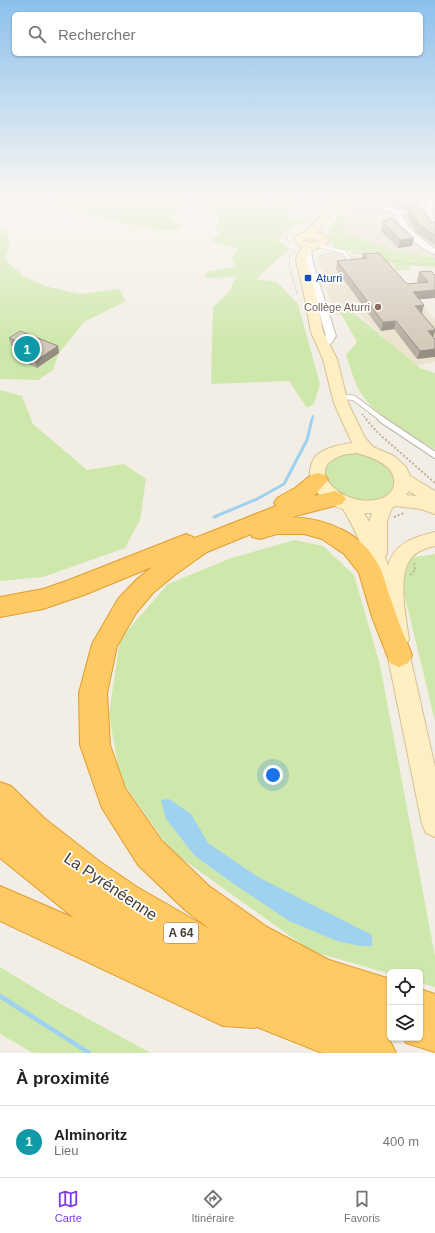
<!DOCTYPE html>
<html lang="fr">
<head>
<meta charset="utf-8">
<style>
	body { margin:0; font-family:Arial,sans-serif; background:#f2f2f2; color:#222 }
	.controls { position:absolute; right:12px; bottom:12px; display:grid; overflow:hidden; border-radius:6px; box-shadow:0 1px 3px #0004 }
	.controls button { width:36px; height:36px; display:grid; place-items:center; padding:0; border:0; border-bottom:1px solid #e0e0e0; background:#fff; color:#222; font:20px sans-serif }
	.you { position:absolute; left:273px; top:775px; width:14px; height:14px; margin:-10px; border:3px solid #fff; border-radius:50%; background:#1a73e8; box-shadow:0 0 0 6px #1a73e833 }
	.badge { display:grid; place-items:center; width:26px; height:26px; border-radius:50%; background:#7c3aed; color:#fff; font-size:13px; font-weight:700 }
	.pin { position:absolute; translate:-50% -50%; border:2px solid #fff; box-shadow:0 1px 4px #0006 }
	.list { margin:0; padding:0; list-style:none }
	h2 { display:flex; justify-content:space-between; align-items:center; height:52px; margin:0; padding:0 16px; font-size:17px }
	h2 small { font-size:13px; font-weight:400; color:#767676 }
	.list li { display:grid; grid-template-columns:26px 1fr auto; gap:12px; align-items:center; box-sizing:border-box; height:72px; padding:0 16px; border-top:1px solid #e0e0e0 }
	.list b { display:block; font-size:15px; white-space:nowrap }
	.list p { margin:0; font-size:13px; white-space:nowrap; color:#767676 }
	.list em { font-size:13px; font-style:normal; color:#767676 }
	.icon { flex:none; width:22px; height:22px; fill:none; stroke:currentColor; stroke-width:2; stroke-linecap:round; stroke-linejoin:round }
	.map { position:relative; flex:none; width:435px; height:1053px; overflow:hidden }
	.search { position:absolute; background:#fff; box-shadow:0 1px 3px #0004; left:12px; right:12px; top:12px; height:44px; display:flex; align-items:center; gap:10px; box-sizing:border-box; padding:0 14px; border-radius:6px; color:#767676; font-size:15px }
	.sheet { height:124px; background:#fff }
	nav { display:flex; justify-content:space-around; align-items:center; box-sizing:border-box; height:56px; border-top:1px solid #e0e0e0; background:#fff; font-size:11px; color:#767676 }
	nav a { display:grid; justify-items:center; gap:2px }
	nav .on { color:#7c3aed }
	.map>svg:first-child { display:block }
	.residential { fill:#e7e0d3 }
	.education { fill:#ece3ce }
	.green { fill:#cee8ac }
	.water { fill:#9fd1f1 }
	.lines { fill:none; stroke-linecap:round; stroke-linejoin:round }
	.stream-far2 { stroke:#9fd1f1; stroke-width:2 }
	.stream-far1 { stroke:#9fd1f1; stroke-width:3 }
	.stream { stroke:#9fd1f1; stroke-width:4.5 }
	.service-far2-casing { stroke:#c1b9aa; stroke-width:4.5 }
	.service-far1-casing { stroke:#c1b9aa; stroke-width:6 }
	.service-casing { stroke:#c1b9aa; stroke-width:8 }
	.minor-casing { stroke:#c1b9aa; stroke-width:2 }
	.secondary-casing { stroke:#d4c293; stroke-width:2 }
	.motorway-casing { stroke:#e09d31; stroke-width:2 }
	.path-far2 { stroke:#c0b198; stroke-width:1; stroke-dasharray:1 1; stroke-linecap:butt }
	.path-far1 { stroke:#c0b198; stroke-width:1.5; stroke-dasharray:1.5 1.5; stroke-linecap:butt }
	.path { stroke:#c0b198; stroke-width:2; stroke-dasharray:2 2; stroke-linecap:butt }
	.service-far2 { stroke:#fff; stroke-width:3.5 }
	.service-far1 { stroke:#fff; stroke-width:4.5 }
	.service { stroke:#fff; stroke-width:5.5 }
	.minor { fill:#fff; fill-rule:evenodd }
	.secondary { fill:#ffefc2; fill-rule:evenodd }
	.motorway { fill:#ffc963; fill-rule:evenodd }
	.wall { fill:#b7aea0 }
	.shaded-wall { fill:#958d82 }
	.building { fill:#d5caba; stroke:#958d82 }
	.transit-dot { fill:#1a4fb4; stroke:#fff; stroke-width:1.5 }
	.education-dot { fill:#8d6e63; stroke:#fff; stroke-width:1.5 }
	.labels { text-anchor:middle; stroke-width:3.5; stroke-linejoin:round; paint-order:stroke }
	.far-transit-label { font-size:11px; fill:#164399; stroke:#fff; text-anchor:start }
	.far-education-label { font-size:11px; fill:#785e54; stroke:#fff; text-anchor:end }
	.shield { fill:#fff; stroke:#7d7871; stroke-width:1 }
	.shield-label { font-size:12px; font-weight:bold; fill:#453e34 }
	.near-street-label { font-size:16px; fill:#453e34; stroke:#fff }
</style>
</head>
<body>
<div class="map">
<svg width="435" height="1053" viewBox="0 0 435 1053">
	<rect width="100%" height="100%" fill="#f3eee5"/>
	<!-- residential -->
	<path class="residential" d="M360 197H435V258L427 256 392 250 350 235 344 227 346 214 344 213Z"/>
	<!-- education -->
	<path class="education" d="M334 251 390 263 435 320V362L416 366 356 312 335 315 326 287H329L326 282 330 281 319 266 316 258 317 255Z"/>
	<!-- green -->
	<path class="green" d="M51 197H181L180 203 172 219 181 225V228L172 231 136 226 57 206Z
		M215 197H257L253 204 264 205 270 208 282 201 295 204 287 210 290 219 303 218 311 221 287 229 278 240 289 249 256 279 277 282 298 304 320 384 314 404 307 408 289 381 211 384 213 307 229 292 236 277 205 278 206 272 236 267 231 258 238 248 211 241 220 234 216 227 218 217 211 206Z
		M344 213H346L345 227 350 235 392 250 427 256 435 258V268L409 265 411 270H396L392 263 341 249H336L327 236 339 216Z
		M0 229 6 230 10 246 5 259 24 277 49 287 80 294 119 289 126 301 84 322 59 353 53 370 38 380 0 379Z
		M350 305 354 313 420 368 435 373V449C409 434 376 418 360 392 354 381 350 367 346 355L357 342 337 307Z
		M0 390 22 396 33 424 87 470 124 464 146 479 140 520 125 548 43 577 0 581Z
		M346 454C355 453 365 454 373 457 392 466 405 490 378 499 344 510 298 468 346 454Z
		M295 540 323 546 354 575 380 665 435 956V987L420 983V972H390V974L311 951 171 851 120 778 109 714 120 639 168 584 231 558Z
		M435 554V721L401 581 409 558Z
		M0 967 59 1003 151 1053H33L0 1034Z"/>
	<!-- water -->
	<path class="water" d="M169 799 191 814 208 843 258 877 372 935V946H360L337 941 289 921 231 882 195 856 166 819 161 800Z"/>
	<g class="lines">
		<!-- stream-far2 -->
		<path class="stream-far2" d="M312 420 313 416"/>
		<!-- stream-far1 -->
		<path class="stream-far1" d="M214 517 257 499 284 484 307 440 312 419"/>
		<!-- stream -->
		<path class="stream" d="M0 996 89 1053"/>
		<defs>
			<path id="service-far2" d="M317 245 344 252 349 259"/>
			<path id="service-far1" d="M339 396 354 398 383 420"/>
			<path id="service" d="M381 419 435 455"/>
			<path id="minor" d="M358 197C366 197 366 202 374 204 391 209 408 211 425 212V204L428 197H434C429 208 435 216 435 227H432L426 216 401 214 409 228 435 249V254C419 249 399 229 394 213L365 205Z
				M304 248H310L311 250 313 263 336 336C333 341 330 346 324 348L319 345 326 336 305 263 303 250Z"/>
			<path id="secondary" d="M346 197H357L326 220 316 233 323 234 329 241 325 245 315 249 309 253 306 260 315 290 323 332 337 359 348 403 365 438 373 447 394 456 406 467 410 476 435 491V514L421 509 395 506 392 508 387 521V553L385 557 388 566C394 543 414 537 435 532V546C427 548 419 550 413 556 396 572 406 618 409 639L407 643 435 767V837L426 833 422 824 385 643 387 639 384 599 378 597 375 591C368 561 359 535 343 509 324 504 303 484 312 463 313 460 314 457 317 455 327 447 339 445 352 443L334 403 323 359 311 332 303 290 296 260 299 252 303 247 298 245 294 240 297 235 306 232 320 216ZM307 238 316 239 318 241 311 243 304 240ZM356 453C372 457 397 465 394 485 393 492 385 498 379 499 348 509 302 472 338 457 343 454 350 454 356 453ZM409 491 417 496 406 495ZM364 513H372L369 522Z"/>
			<path id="motorway" d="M318 473 325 475 328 480 314 496 335 491 342 494 346 499 342 504 292 517C329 519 364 534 380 568 385 579 387 590 391 600 397 619 405 637 412 655L408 663 399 667 390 663 372 617 359 573 344 554 322 539 304 534H277L260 539 252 537 251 534 207 552 176 574 153 593 136 613 117 646 107 693 110 745 125 788 162 841 209 886 267 927 329 960 390 979V1038H393L389 1039 396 1053H322L257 1027 254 1028 223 1026 0 921V886L74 918 0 858V782L11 786 44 818 99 861 137 887 210 929 185 910 138 865 102 808 80 745 79 693 92 644 118 599 137 579 152 567 84 595 43 609 0 617V597L43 589 69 580 186 534 195 538 276 506 274 503 277 498 295 488 311 475Z
				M420 989 435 994V1052L406 1043 404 1038H420Z"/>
		</defs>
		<!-- service-far2 casing -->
		<use href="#service-far2" class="service-far2-casing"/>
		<!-- service-far1 casing -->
		<use href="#service-far1" class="service-far1-casing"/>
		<!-- service casing -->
		<use href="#service" class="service-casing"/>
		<!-- minor casing -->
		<use href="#minor" class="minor-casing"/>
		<!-- secondary casing -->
		<use href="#secondary" class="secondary-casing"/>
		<!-- motorway casing -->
		<use href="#motorway" class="motorway-casing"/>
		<!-- path-far2 -->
		<path class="path-far2" d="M328 232 333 222
			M285 235 296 219 316 209 318 202 315 197
			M289 241 285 238 292 234
			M295 251 290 254 289 265 297 294
			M353 253 364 255
			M382 259 415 264H435"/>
		<!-- path-far1 -->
		<path class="path-far1" d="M362 414 367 420"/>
		<!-- path -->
		<path class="path" d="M366 419 378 433 435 483
			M394 517 404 513
			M410 575 415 570 414 562"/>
		<!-- service-far2 -->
		<use href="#service-far2" class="service-far2"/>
		<!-- service-far1 -->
		<use href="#service-far1" class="service-far1"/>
		<!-- service -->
		<use href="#service" class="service"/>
		<!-- minor -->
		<use href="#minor" class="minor"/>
		<!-- secondary -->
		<use href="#secondary" class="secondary"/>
		<!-- motorway -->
		<use href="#motorway" class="motorway"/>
	</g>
	<!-- wall -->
	<path class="wall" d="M392 197H422L418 201 419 203 418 209 432 222H435V245L416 232 406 216 408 209 390 206 391 200 393 197Z
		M383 222 412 246 398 248 381 231Z
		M363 254 407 284 419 283 417 281 419 272 435 275V298L420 299 422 313 435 329V331L433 337 417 359 394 329 381 331 336 269 337 261 362 259Z
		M9 338 58 346 59 353 37 368 26 363 24 357 30 353 11 345Z"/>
	<!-- shaded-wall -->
	<path class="shaded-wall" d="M418 197H422L417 203V198Z
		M414 238 412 246 398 248 400 240Z
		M435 290V298L411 300 413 292Z
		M424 305 422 313 415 306Z
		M396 321 394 329 381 331 383 322Z
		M435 330V331L433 338 428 331Z
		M58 346 59 353 37 368 35 361Z
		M435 349V357L417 359 420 351Z"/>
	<!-- building -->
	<path class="building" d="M393 197H418L417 198 419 203 391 200Z
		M408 208 423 209 432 222H435V236L418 224Z
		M391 218 414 238 400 240 383 222Z
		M379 253 407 284 428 282 419 272 431 271 435 275V290L413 292 424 305 415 306 435 329V330L428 331 435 339V349L420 351 396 321 383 322 337 261 367 258 363 254Z
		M20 331 58 346 35 361 24 357 35 349 9 338Z"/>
	<!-- sky -->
	<linearGradient id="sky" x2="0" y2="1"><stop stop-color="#8bc0ec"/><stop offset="0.57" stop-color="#faf7f3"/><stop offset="1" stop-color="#faf7f3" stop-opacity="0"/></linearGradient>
	<rect width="435" height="344" fill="url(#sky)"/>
	<!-- markers -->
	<rect class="transit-dot" x="304" y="274" width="8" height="8" rx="2"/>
	<circle class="education-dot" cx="378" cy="307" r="4"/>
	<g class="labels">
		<!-- far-transit labels -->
		<g class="far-transit-label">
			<text x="316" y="282">Aturri</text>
		</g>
		<!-- far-education labels -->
		<g class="far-education-label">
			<text x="370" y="311">Collège Aturri</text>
		</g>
		<!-- shield labels -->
		<rect class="shield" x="164" y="923" width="34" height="20" rx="3"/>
		<g class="shield-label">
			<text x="181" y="937">A 64</text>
		</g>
		<!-- near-street labels -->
		<g class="near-street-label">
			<text transform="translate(111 886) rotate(34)" y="6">La Pyrénéenne</text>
		</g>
	</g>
</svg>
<div class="controls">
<button><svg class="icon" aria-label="locate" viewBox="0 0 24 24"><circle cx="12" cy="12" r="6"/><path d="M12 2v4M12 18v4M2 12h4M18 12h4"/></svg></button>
<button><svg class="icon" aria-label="layers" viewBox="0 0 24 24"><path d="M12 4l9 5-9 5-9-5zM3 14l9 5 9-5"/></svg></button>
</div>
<div class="you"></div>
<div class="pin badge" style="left:27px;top:349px;background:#0f9aa8">1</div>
<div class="search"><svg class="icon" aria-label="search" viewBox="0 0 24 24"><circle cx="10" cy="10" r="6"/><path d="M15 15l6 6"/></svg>Rechercher</div>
</div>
<section class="sheet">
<h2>À proximité<small></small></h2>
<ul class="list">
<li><span class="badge" style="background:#0f9aa8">1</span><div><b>Alminoritz</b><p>Lieu</p></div><em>400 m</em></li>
</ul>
</section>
<nav>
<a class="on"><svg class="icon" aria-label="map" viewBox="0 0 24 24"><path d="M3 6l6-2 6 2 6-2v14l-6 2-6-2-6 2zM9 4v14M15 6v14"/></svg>Carte</a>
<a><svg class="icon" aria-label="directions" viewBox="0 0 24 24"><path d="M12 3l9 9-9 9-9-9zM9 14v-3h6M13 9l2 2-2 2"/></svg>Itinéraire</a>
<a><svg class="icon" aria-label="saved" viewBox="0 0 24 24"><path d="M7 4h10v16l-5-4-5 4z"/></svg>Favoris</a>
</nav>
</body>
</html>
